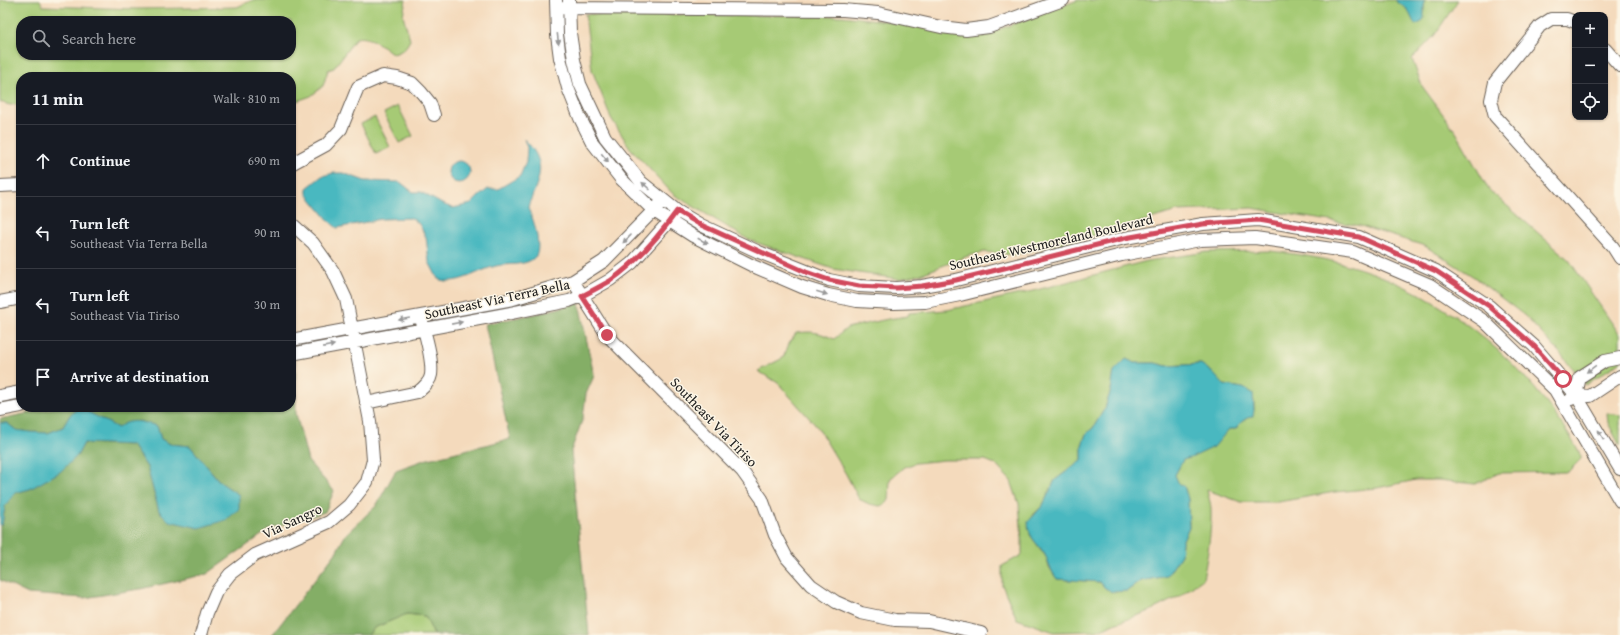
<!DOCTYPE html>
<html lang="en">
<head>
<meta charset="utf-8">
<style>
	body { margin:0; font-family:"Gentium Book Plus",serif; background:#242831; color:#f1f3f6 }
	.controls { position:absolute; right:12px; top:12px; display:grid; overflow:hidden; border-radius:8px; box-shadow:0 1px 3px #0004 }
	.controls button { width:36px; height:36px; display:grid; place-items:center; padding:0; border:0; border-bottom:1px solid #363941; background:#171b24; color:#f1f3f6; font:20px sans-serif }
	.stop { position:absolute; width:12px; height:12px; margin:-9px; border:3px solid #d1495b; border-radius:50%; background:#fff }
	.stop.end { background:#d1495b; border-color:#fff; box-shadow:0 1px 4px #0008 }
	.list { margin:0; padding:0; list-style:none }
	h2 { display:flex; justify-content:space-between; align-items:center; height:52px; margin:0; padding:0 16px; font-size:17px }
	h2 small { font-size:13px; font-weight:400; color:#9ea1a6 }
	.list li { display:grid; grid-template-columns:26px 1fr auto; gap:12px; align-items:center; box-sizing:border-box; height:72px; padding:0 16px; border-top:1px solid #363941 }
	.list b { display:block; font-size:15px; white-space:nowrap }
	.list p { margin:0; font-size:13px; white-space:nowrap; color:#9ea1a6 }
	.list em { font-size:13px; font-style:normal; color:#9ea1a6 }
	.icon { flex:none; width:22px; height:22px; fill:none; stroke:currentColor; stroke-width:2; stroke-linecap:round; stroke-linejoin:round }
	.map { position:relative; flex:none; width:1620px; height:635px; overflow:hidden }
	.search { position:absolute; background:#171b24; box-shadow:0 1px 3px #0004; left:16px; top:16px; width:280px; height:44px; display:flex; align-items:center; gap:10px; box-sizing:border-box; padding:0 14px; border-radius:16px; color:#9ea1a6; font-size:15px }
	.panel { position:absolute; background:#171b24; box-shadow:0 1px 3px #0004; left:16px; top:72px; width:280px; height:340px; border-radius:16px }
	.map>svg:first-child { display:block }
	.green { fill:#a6ca74; stroke:#617348; fill-rule:evenodd }
	.forest { fill:#84ae66; stroke:#506541 }
	.water { fill:#49b8c0; stroke:#326a6e }
	.lines { fill:none; stroke-linecap:round; stroke-linejoin:round }
	.minor-casing { stroke:#685e54; stroke-width:14 }
	.minor { stroke:#fff; stroke-width:12 }
	.oneway { fill:#999 }
	.route { stroke:#d1495b; stroke-width:5 }
	.labels { text-anchor:middle; stroke-width:3; stroke-linejoin:round; paint-order:stroke }
	.street-label { font-size:14px; fill:#1c1c1c; stroke:#fcf5e5 }
</style>
</head>
<body>
<div class="map">
<svg width="1620" height="635" viewBox="0 0 1620 635">
	<rect width="100%" height="100%" fill="#fcf5e5"/>
	<filter id="ink" filterUnits="userSpaceOnUse"><feTurbulence type="fractalNoise" baseFrequency=".025" numOctaves="2"/><feDisplacementMap in="SourceGraphic" scale="8" xChannelSelector="R" yChannelSelector="G"/><feConvolveMatrix kernelMatrix="1 2 1 2 8 2 1 2 1" color-interpolation-filters="sRGB"/></filter>
	<filter id="wash" filterUnits="userSpaceOnUse"><feTurbulence type="fractalNoise" baseFrequency=".012" numOctaves="4" result="noise"/><feDisplacementMap in="SourceGraphic" scale="16" xChannelSelector="R" yChannelSelector="G"/><feGaussianBlur stdDeviation="0.9" result="paint"/><feColorMatrix in="noise" values="0 0 0 0 0 0 0 0 0 0 0 0 0 0 0 0 0 1.4 0 .05"/><feComposite in="paint" operator="in"/></filter>
	<g filter="url(#wash)">
		<rect width="100%" height="100%" fill="#f4dabc"/>
		<!-- green -->
		<path class="green" d="M0 0H40L43 6 137 9 237 7 253 0H406L403 15 410 40C406 48 402 52 393 54 383 46 369 35 356 38L334 68 328 70 323 86 311 96 291 103V77H21V104L10 105 0 102ZM21 21H291V55H21Z
			M1078 0H1395L1408 10 1413 19 1424 11V0H1458L1434 36 1412 59 1422 86 1456 132 1489 190 1569 260 1620 335V362L1585 385 1560 353 1525 316 1474 277 1425 246 1361 226 1299 216 1252 208 1177 211 1094 236 1013 255 984 252 968 256 921 274 899 279 833 269 749 240 673 194 630 148 611 118 592 70 585 14 843 16 989 33Z
			M398 106 413 136 399 143 384 113Z
			M375 117 390 147 376 154 361 124Z
			M1270 251C1309 255 1351 263 1388 279 1468 313 1540 379 1581 456V459L1568 472 1499 473 1475 484 1439 480H1416L1377 488 1335 492 1278 502H1241L1207 490C1208 496 1211 503 1211 509 1212 529 1207 559 1203 579L1180 596 1150 611 1095 631 1054 632 1017 619 1002 585V566L1022 555V538L1019 504 1011 481 995 464 985 460H944L916 463 904 467 890 479 889 500 886 504 880 506 869 504 859 499 846 474 818 428 778 383 758 371 783 358 789 344 796 333C813 331 819 332 834 339L847 328 888 319 908 316 909 313 947 310 1025 293 1147 261 1207 252ZM1126 359 1135 363H1155L1167 366 1201 364 1224 385 1243 388 1248 392 1254 401V410L1249 417 1241 422 1236 429H1229C1217 442 1200 455 1183 460L1175 475 1179 485 1184 486 1188 499 1189 527 1182 542 1181 555 1167 576 1141 581 1127 591 1111 592 1104 587 1100 582 1057 579 1049 567 1047 558 1030 535 1033 515 1043 505 1055 480 1082 460V445L1086 434 1093 428 1105 408 1111 390 1114 371Z
			M1607 413 1620 415V446L1608 423Z
			M406 614 425 616 434 635H368L374 628Z"/>
		<!-- forest -->
		<path class="forest" d="M579 303 594 376 586 394 583 418 571 451 589 635H434L425 616 407 614 374 628 368 635H272L335 554 346 534 376 506 396 470 424 460 510 439 485 324 540 313Z
			M295 360 296 414 308 461 334 491 325 512 270 529 207 574 140 589 84 598 28 594 0 580V525H2L5 506 15 493 30 489 77 456 84 443 132 445 147 467 159 511 239 495 220 482 190 446 170 444 161 439 157 426 139 421 118 428 79 407 70 415 63 427 48 433 30 432 16 430 7 423H0V419L58 407H291V361Z"/>
		<!-- water -->
		<path class="water" d="M1395 0H1424V18L1422 22 1415 25 1408 10Z
			M524 139C543 158 543 170 533 194 532 198 528 204 528 208 529 211 531 215 532 217 535 225 541 248 536 256 527 267 508 263 496 266 479 270 464 282 446 281 444 281 440 280 438 279L429 262 426 237 419 224 412 218 381 219 337 228 330 222 307 194V188L322 176 334 173H343L365 181 400 182 413 192H421L442 204 453 208 471 204 478 197 488 189H498L520 176 526 162 527 148Z
			M448 172a11 11 0 1 1 22 0a11 11 0 1 1-22 0Z
			M1126 359 1135 363H1155L1167 366 1201 364 1212 372 1224 385 1243 388 1253 393 1254 410 1253 417C1245 417 1240 423 1236 429H1229L1214 447 1193 457 1183 460 1175 475 1179 484 1184 486 1188 499 1189 527 1182 542 1181 555 1167 576 1141 581 1127 591 1111 592 1104 587 1100 582 1057 579C1052 573 1050 566 1047 559 1041 544 1028 541 1028 522L1043 505 1055 480 1082 460V445L1086 434 1093 428 1105 408 1111 390 1114 371Z
			M79 407 118 428C130 417 143 422 157 426L161 439 170 444 190 446 220 482 239 495V509L226 520 199 528 169 521 159 511 147 467 132 445 84 443 77 456 60 472 30 489 15 493 5 506 2 525H0V423H7L16 430 30 432 48 433 63 427 70 415Z"/>
	</g>
	<g filter="url(#ink)">
		<g class="lines">
			<defs>
				<path id="minor" d="M556 0 557 35 560 58 568 88 580 118 592 142 621 179 654 211 693 236 753 266 802 287 828 295 857 301 894 303 925 302 960 295 1122 255 1200 240 1255 238 1353 252 1430 285 1484 321 1555 390 1620 501
					M569 0 570 33 574 60 580 84 605 137 641 182 677 211 701 225 759 252 829 280 859 286 896 288 922 286 956 280 1125 238 1203 224 1258 220 1359 237 1436 271 1489 306 1534 346 1576 395 1620 469
					M561 8 843 10 878 13 941 27 966 30 989 27 1063 0
					M1575 22 1567 19H1551L1540 26 1495 82 1491 100 1495 116 1613 247 1620 258
					M1605 49 1620 66
					M291 164 326 145 341 129 358 87 383 76 397 78 412 83 421 92 430 103 434 115
					M0 186 21 185
					M573 281 607 335 742 471 762 499 775 535 787 558 811 585 836 602 861 613 895 620 929 621 981 633
					M0 302 21 298
					M291 340 513 299 573 281 604 261 658 206
					M291 354 506 314 569 301 582 296 610 280 632 263 673 217
					M1576 395 1580 377 1605 361 1620 358
					M0 396 21 392
					M1571 399 1576 395 1590 396 1620 376
					M366 403 418 392C423 388 430 382 431 375 433 360 426 337 422 322
					M0 410 21 406
					M201 635 207 613 216 592 230 574 255 555 329 522 349 505 367 482 373 460 370 421 346 299 333 271 313 243 291 223"/>
			</defs>
			<!-- minor casing -->
			<use href="#minor" class="minor-casing"/>
			<!-- minor -->
			<use href="#minor" class="minor"/>
		</g>
		<!-- one-way arrows -->
		<defs><path id="oneway-solid" d="M-6-.8H1V-3.2L6.5 0L1 3.2V.8H-6Z"/></defs>
		<g class="oneway">
			<use href="#oneway-solid" transform="translate(558 39) rotate(83)"/>
			<use href="#oneway-solid" transform="translate(605 158) rotate(52)"/>
			<use href="#oneway-solid" transform="translate(646 186) rotate(-138)"/>
			<use href="#oneway-solid" transform="translate(627 239) rotate(136)"/>
			<use href="#oneway-solid" transform="translate(703 241) rotate(27)"/>
			<use href="#oneway-solid" transform="translate(822 293) rotate(17)"/>
			<use href="#oneway-solid" transform="translate(404 319) rotate(170)"/>
			<use href="#oneway-solid" transform="translate(457 323) rotate(-11)"/>
			<use href="#oneway-solid" transform="translate(329 346) rotate(-11)"/>
			<use href="#oneway-solid" transform="translate(1591 369) rotate(144)"/>
			<use href="#oneway-solid" transform="translate(1601 435) rotate(-120)"/>
		</g>
	</g>
	<g class="lines" filter="url(#ink)">
		<!-- route -->
		<path class="route" d="M607 335 582 296C592 291 601 286 610 281 636 263 659 236 677 211L701 225 806 272 829 280 859 286 896 288 922 286 956 280 1125 238 1203 224 1258 220 1359 237 1436 271 1489 306 1534 346 1563 379"/>
	</g>
	<g class="labels">
		<!-- street labels -->
		<g class="street-label">
			<text transform="translate(1051 242) rotate(-13)" y="5">Southeast Westmoreland Boulevard</text>
			<text transform="translate(497 299) rotate(-12)" y="5">Southeast Via Terra Bella</text>
			<text transform="translate(714 422) rotate(46)" y="5">Southeast Via Tiriso</text>
			<text transform="translate(292 521) rotate(-25)" y="5">Via Sangro</text>
		</g>
	</g>
</svg>
<div class="controls">
<button>+</button>
<button>−</button>
<button><svg class="icon" aria-label="locate" viewBox="0 0 24 24"><circle cx="12" cy="12" r="6"/><path d="M12 2v4M12 18v4M2 12h4M18 12h4"/></svg></button>
</div>
<div class="stop" style="left:1563px;top:379px"></div>
<div class="stop end" style="left:607px;top:335px"></div>
<div class="search"><svg class="icon" aria-label="search" viewBox="0 0 24 24"><circle cx="10" cy="10" r="6"/><path d="M15 15l6 6"/></svg>Search here</div>
<section class="panel">
<h2>11 min<small>Walk · 810 m</small></h2>
<ul class="list">
<li><svg class="icon" aria-label="ahead" viewBox="0 0 24 24"><path d="M12 20V5M6 11l6-6 6 6"/></svg><div><b>Continue</b></div><em>690 m</em></li>
<li><svg class="icon" aria-label="left" viewBox="0 0 24 24"><path d="M17 20v-9H6M10 6l-5 5 5 5"/></svg><div><b>Turn left</b><p>Southeast Via Terra Bella</p></div><em>90 m</em></li>
<li><svg class="icon" aria-label="left" viewBox="0 0 24 24"><path d="M17 20v-9H6M10 6l-5 5 5 5"/></svg><div><b>Turn left</b><p>Southeast Via Tiriso</p></div><em>30 m</em></li>
<li><svg class="icon" aria-label="arrive" viewBox="0 0 24 24"><path d="M6 21V4h12l-3 4 3 4H6"/></svg><div><b>Arrive at destination</b></div></li>
</ul>
</section>
</div>
</body>
</html>
